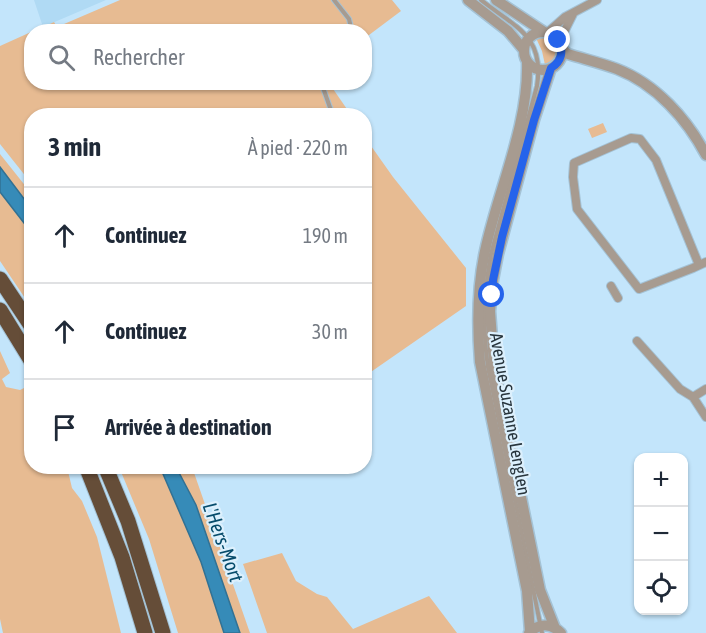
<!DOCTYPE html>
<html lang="fr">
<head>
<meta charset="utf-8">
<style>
	body { margin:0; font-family:"Asap Condensed",sans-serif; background:#f6f6f7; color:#1f2937 }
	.controls { position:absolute; right:18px; bottom:18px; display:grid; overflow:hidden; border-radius:12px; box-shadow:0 2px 4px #0004 }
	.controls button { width:54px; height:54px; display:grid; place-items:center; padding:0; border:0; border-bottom:2px solid #e0e1e3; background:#fff; color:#1f2937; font:30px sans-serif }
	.stop { position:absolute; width:18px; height:18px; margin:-14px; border:4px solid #2563eb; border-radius:50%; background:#fff }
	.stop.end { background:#2563eb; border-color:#fff; box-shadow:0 2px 6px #0008 }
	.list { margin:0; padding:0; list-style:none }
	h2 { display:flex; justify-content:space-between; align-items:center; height:78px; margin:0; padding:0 24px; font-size:26px }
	h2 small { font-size:20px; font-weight:400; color:#747a83 }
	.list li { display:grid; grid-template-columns:39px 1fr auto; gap:18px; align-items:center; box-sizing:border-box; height:96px; padding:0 24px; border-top:2px solid #e0e1e3 }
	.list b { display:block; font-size:22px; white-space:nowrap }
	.list em { font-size:20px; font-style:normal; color:#747a83 }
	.icon { flex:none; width:33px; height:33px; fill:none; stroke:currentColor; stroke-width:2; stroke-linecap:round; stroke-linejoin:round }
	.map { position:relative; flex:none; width:706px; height:633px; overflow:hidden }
	.search { position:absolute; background:#fff; box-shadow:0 2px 4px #0004; left:24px; top:24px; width:348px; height:66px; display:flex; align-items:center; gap:15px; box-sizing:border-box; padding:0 21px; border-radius:24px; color:#747a83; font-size:22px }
	.panel { position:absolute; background:#fff; box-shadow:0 2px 4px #0004; left:24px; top:108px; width:348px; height:366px; border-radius:24px }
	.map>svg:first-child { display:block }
	.built { fill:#b0daf4 }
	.green { fill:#e7bb92 }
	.water { fill:#368bb8; stroke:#327193; stroke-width:1.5 }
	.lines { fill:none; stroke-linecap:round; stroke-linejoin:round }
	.service-casing { stroke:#a4c2d5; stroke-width:6 }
	.minor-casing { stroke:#a4c2d5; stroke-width:10 }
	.tertiary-casing { stroke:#a4c2d5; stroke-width:13 }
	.motorway-casing { stroke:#a4c2d5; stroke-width:17 }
	.service { stroke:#a79b90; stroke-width:4 }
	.minor { stroke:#a79b90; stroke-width:8 }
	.tertiary { stroke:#a79b90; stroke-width:10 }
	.motorway { stroke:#654d38; stroke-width:15 }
	.route { stroke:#2563eb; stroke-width:8 }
	.labels { text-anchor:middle; stroke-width:4.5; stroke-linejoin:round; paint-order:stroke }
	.street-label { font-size:18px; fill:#28353d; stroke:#dcf0fd }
	.water-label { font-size:20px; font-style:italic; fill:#074c6c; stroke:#dcf0fd }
</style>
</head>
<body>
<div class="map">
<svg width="706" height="633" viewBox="0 0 706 633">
	<rect width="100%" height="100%" fill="#c3e5fb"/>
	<!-- built -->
	<path class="built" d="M34 0H106L43 27Z"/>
	<!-- green -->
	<path class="green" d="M120 0H392L401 11 365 38 364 32H33L54 22 57 27Z
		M31 32 32 82 329 83 351 115 32 116 31 183 0 144V46Z
		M541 37C556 37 562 50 553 61L545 65 542 51 536 38Z
		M603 123 607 132 592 138 588 129Z
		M364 136 393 177 466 268V306L365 376Z
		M0 154 31 193V208L0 167Z
		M0 192 31 232V307L0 261Z
		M0 351 10 373 2 379 6 387 20 390 26 387 31 395 32 466 67 467 72 488 82 501 97 537 121 633H3L0 619Z
		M119 467H160L201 562 224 633H178L149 539Z
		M176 467H192L250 633H240L196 505Z
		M282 553 296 581 317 594 327 597 353 629 429 596 457 633H267L243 564Z"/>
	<!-- water -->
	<path class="water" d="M0 167 31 208V232L0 192Z
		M160 467H176L196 505 240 633H224L201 562Z"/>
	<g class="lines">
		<defs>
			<path id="service" d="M334 0 349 19 352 32
				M481 0C515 27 545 36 537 86L491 254C484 292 482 328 488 367L542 633
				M321 82 333 116"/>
			<path id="minor" d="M547 33 565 17 597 0
				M559 42 573 14
				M699 265 656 160 640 139 631 138 574 163 573 177 577 209 639 289 693 268 706 262
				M611 286 618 298
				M637 341 680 389 693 397 706 417
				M693 397 706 389"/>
			<path id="tertiary" d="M468 0 508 31 524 50
				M496 0 544 32
				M524 51a19 19 0 1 1 38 0a19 19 0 1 1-38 0Z
				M562 49 568 54C584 59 601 63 617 69 656 84 687 119 706 155
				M527 62C529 125 498 190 485 251 477 288 477 324 480 362L527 591 530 632
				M551 68 534 120 498 254 493 280 490 311 494 365 540 590 555 628
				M529 633C539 623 551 623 561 633"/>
			<path id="motorway" d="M0 279 32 327
				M0 310 32 362
				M86 466 122 557 145 633
				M105 466 128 521 163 633"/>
		</defs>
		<!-- service casing -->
		<use href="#service" class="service-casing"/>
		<!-- minor casing -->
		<use href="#minor" class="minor-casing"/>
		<!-- tertiary casing -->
		<use href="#tertiary" class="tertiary-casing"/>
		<!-- motorway casing -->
		<use href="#motorway" class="motorway-casing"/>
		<!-- service -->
		<use href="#service" class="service"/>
		<!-- minor -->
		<use href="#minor" class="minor"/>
		<!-- tertiary -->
		<use href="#tertiary" class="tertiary"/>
		<!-- motorway -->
		<use href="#motorway" class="motorway"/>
	</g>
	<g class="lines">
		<!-- route -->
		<path class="route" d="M492 295 493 280 502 237 534 120 551 68C562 61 564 51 558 40"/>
	</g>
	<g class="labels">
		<!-- street labels -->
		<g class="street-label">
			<text transform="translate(510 414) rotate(80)" y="6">Avenue Suzanne Lenglen</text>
		</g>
		<!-- water labels -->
		<g class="water-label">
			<text transform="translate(223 542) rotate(70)" y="7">L'Hers-Mort</text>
		</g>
	</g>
</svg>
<div class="controls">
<button>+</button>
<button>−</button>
<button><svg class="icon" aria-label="locate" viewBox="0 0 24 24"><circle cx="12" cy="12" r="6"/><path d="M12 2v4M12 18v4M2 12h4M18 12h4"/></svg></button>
</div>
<div class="stop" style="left:492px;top:295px"></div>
<div class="stop end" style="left:558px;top:40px"></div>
<div class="search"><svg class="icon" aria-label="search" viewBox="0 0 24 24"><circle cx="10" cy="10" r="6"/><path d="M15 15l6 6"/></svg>Rechercher</div>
<section class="panel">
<h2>3 min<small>À pied · 220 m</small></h2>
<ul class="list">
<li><svg class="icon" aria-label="ahead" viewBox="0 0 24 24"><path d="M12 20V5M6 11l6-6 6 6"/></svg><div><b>Continuez</b></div><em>190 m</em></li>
<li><svg class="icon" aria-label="ahead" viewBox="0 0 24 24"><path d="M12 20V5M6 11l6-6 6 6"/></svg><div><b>Continuez</b></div><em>30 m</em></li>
<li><svg class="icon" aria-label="arrive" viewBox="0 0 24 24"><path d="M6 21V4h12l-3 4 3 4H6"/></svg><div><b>Arrivée à destination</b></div></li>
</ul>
</section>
</div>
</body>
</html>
